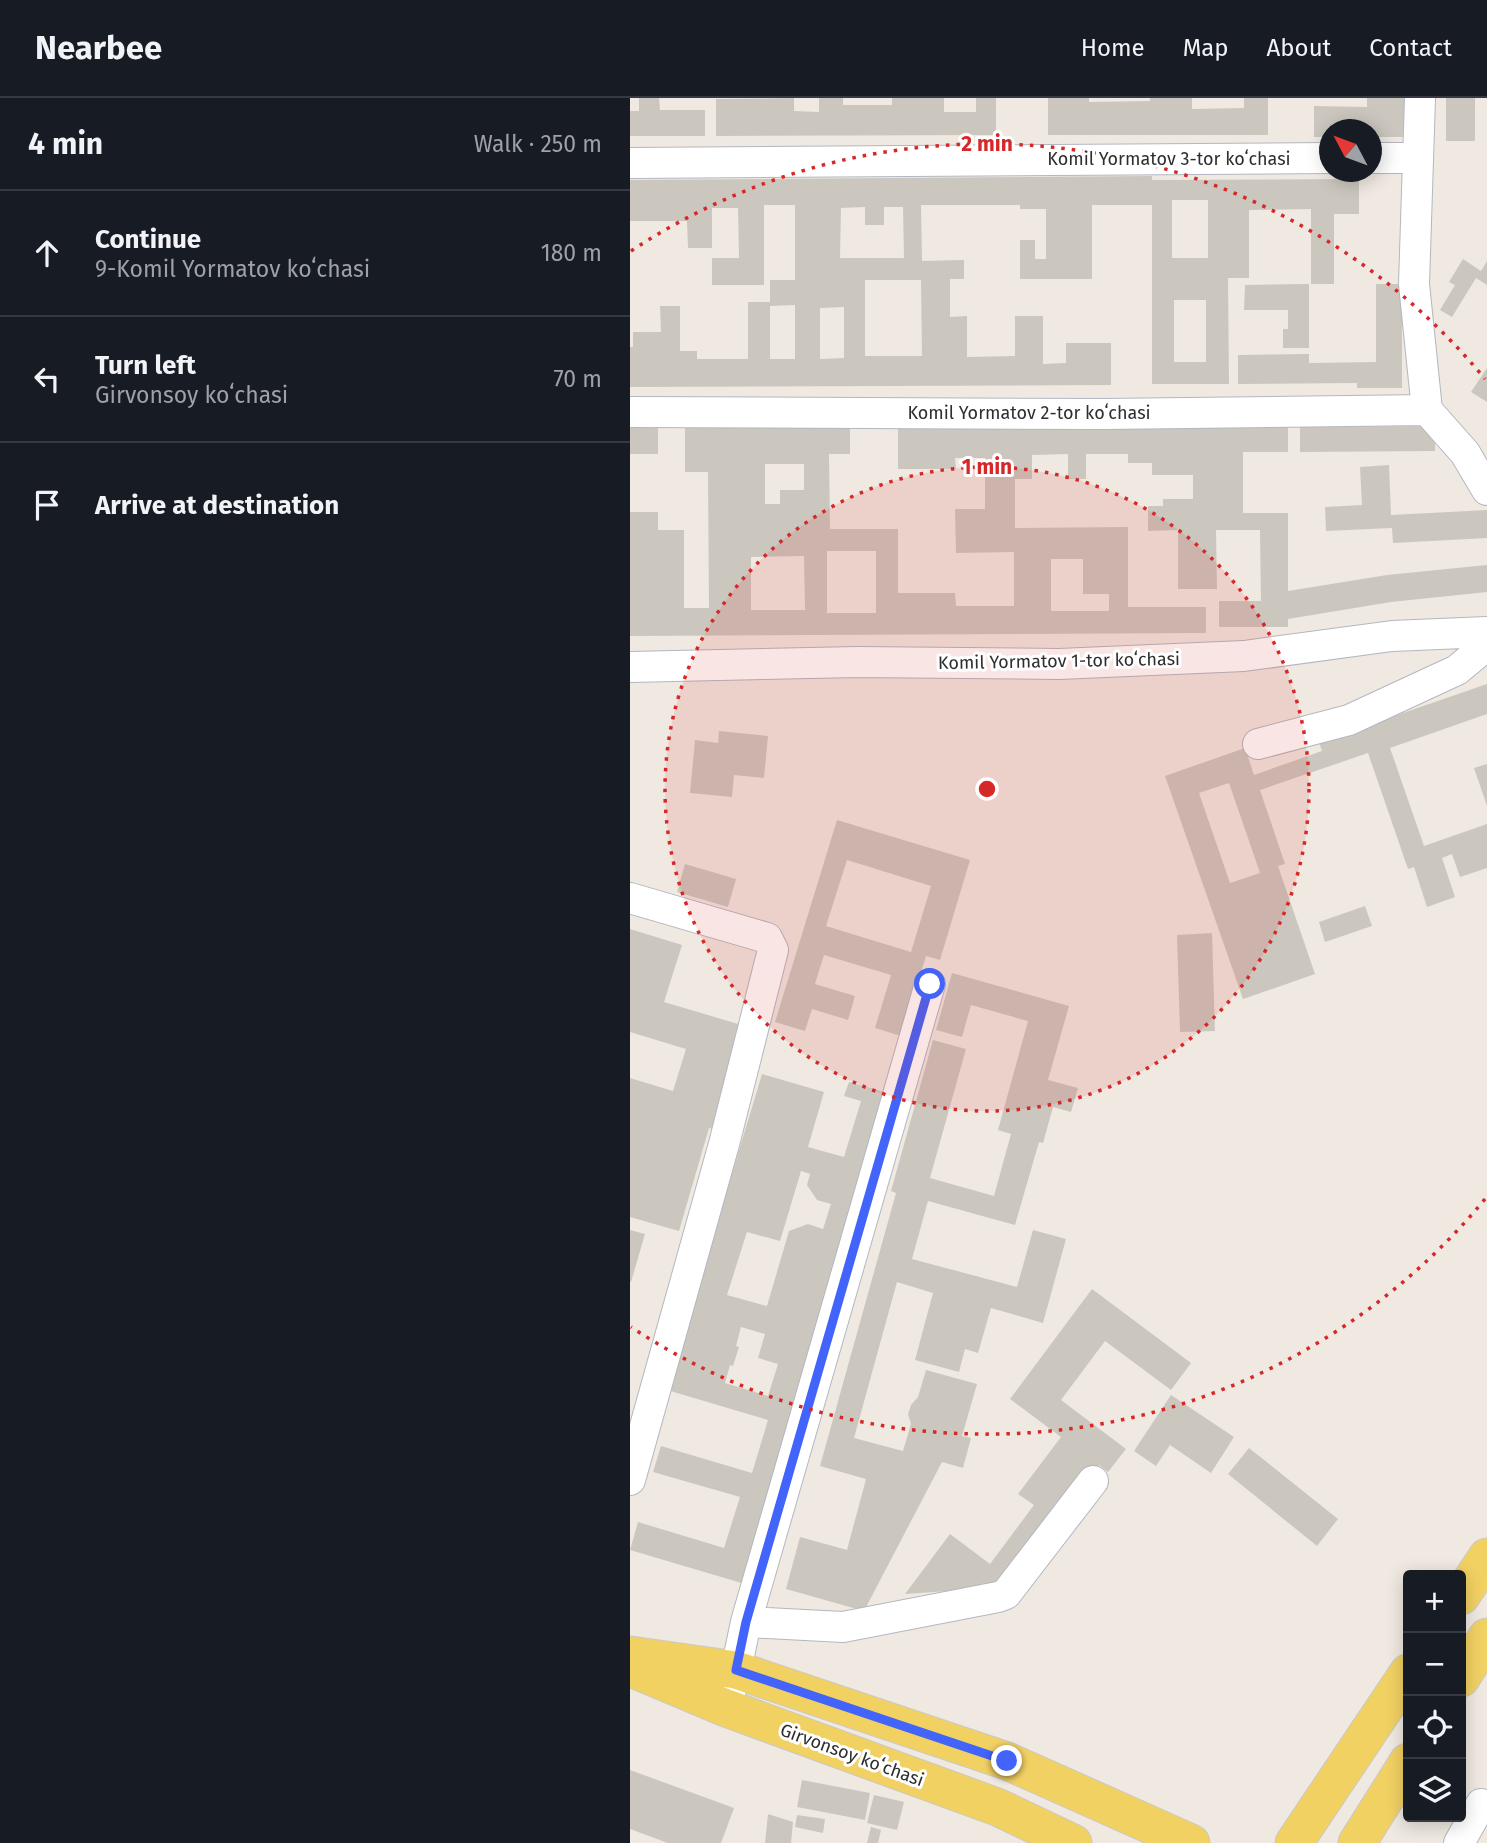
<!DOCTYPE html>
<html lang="en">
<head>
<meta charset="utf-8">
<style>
	body { margin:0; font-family:"Fira Sans",sans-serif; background:#242831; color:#f1f3f6 }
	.controls { position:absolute; right:21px; bottom:21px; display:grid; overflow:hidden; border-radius:7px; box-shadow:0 4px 18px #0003 }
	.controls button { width:63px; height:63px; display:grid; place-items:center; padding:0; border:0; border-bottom:2px solid #363941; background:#171b24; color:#f1f3f6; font:35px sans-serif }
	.compass { position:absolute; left:689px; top:21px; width:63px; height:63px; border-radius:50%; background:#171b24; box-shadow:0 4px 18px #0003; rotate:311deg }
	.stop { position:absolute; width:21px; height:21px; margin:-16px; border:5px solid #4264fb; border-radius:50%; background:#fff }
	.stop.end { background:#4264fb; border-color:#fff; box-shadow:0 2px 7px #0008 }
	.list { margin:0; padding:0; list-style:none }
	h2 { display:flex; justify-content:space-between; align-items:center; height:91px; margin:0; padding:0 28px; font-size:30px }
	h2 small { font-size:23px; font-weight:400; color:#9ea1a6 }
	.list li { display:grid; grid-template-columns:46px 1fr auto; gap:21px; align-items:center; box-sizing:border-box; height:126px; padding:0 28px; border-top:2px solid #363941 }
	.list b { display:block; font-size:26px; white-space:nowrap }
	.list p { margin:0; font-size:23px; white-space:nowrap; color:#9ea1a6 }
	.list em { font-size:23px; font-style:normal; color:#9ea1a6 }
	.icon { flex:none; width:38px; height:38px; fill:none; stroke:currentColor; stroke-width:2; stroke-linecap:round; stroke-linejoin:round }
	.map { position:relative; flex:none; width:857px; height:1745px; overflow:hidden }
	header { display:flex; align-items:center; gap:42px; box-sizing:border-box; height:98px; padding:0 35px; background:#171b24; border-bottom:2px solid #363941 }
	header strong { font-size:33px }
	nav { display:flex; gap:38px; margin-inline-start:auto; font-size:24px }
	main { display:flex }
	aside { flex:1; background:#171b24 }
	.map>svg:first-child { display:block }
	.building { fill:#cbc7bf; fill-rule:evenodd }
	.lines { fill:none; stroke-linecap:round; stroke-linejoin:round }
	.minor-casing { stroke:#b4b7c1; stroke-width:32 }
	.major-casing { stroke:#c9c9c9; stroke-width:39 }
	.minor { stroke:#fff; stroke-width:30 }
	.major { stroke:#f2d163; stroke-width:37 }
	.route { stroke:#4264fb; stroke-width:9 }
	.ring { fill:none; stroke:#d62828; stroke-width:3.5; stroke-dasharray:3.5 7 }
	.labels { text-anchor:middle; stroke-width:6; stroke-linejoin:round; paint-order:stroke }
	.street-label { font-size:18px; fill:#2e2e2e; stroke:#fff }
	.centre { fill:#d62828; stroke:#fff; stroke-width:3.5 }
	.ring-label { font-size:21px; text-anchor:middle; font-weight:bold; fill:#d62828; stroke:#fff; stroke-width:6; stroke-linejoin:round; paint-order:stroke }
</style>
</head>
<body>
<header>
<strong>Nearbee</strong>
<nav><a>Home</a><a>Map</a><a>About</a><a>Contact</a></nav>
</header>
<main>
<aside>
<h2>4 min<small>Walk · 250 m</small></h2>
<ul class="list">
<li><svg class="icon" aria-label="ahead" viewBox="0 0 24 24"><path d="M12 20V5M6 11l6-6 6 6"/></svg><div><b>Continue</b><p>9-Komil Yormatov koʻchasi</p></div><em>180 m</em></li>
<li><svg class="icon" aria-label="left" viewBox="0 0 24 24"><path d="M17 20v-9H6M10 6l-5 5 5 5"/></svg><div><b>Turn left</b><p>Girvonsoy koʻchasi</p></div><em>70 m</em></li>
<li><svg class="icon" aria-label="arrive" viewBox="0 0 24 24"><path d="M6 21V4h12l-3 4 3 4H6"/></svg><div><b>Arrive at destination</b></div></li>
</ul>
</aside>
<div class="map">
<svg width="857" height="1745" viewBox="0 0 857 1745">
	<rect width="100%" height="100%" fill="#efe9e1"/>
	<!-- building -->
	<path class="building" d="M9 0H29L30 12H75V38H0V13H9Z
		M164 0V13L189 14V0H213V7H262V0H314V14H346V0H366V37L86 38V1Z
		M418 0H459V4L520 3V0H562V11L614 10V0H638V37H418Z
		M737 0H783V39H741V32H699V39H684V8L737 9Z
		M816 0H845V43H816Z
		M522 78V82L729 81V116H704V186H681V111L619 112V180H598L599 286H522V107H462V181H390V142H405V161H416V111H390V107H291L292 163 334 162V181H320V219L337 218V259L385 258V218H413V266L436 265V245H481V287L0 289V249H3V234H31L30 208H50V253H67V261H118V204H140V182H165V107H134V187H82V160H109L108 110H82V150H58L57 123H0V82ZM542 102H578V160H542ZM235 109V127H254V109H273L274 160H210L211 110ZM235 182H291L292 258H235ZM544 202H576V264H544ZM165 207V261H140V208ZM214 209V260L190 261V210Z
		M833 161 851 173 857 163V187L846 180 822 219 810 212 825 187 819 184Z
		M679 186V250H653V231H658V212H614L615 187Z
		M746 186H772V290H727V285L608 286V257L679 256V265L746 264Z
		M857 270V304L841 294Z
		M805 328V353L670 354V329Z
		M220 329V356H199L200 431H268V495H325L326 508H384V454L326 455 325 411H355V360H325L326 371H268V329H658V354H613V415H658V493L757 477 857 467V494L761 504 658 521V529H589V503H631L630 432H586L587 491H548V432L518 433V408H533V401H563V377H522V365H498V356H456V381H438V356L402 357V381H385V430L498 429V509H576V535L0 538V414H28V432H54V510H79L78 374H55V330ZM135 366H174V392H150V406H135ZM197 453H246V515H197ZM174 458 175 512H121V459ZM421 461H453V496H479V513H421Z
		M0 330H28V356H0Z
		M759 367 761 417 857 412V440L763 445 762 430 696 433 695 409 732 407 730 369Z
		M857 586V616L760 650 794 748 857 726V770L830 779 822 756 812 760 825 799 797 809 784 769 778 771 738 655 630 692 655 766 648 768 685 876 613 901 535 678 615 650 624 677 692 653 689 644ZM599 685 630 775 600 785 569 695Z
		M89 633 138 638 134 680 104 677 102 699 60 695 65 642 88 645Z
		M857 666V708L844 670Z
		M207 722 340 762 310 862 296 858 271 938 245 930 261 877 194 857 185 886 225 898 218 922 182 911 175 933 145 924ZM217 762 301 788 281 854 196 828Z
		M55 766 106 781 98 809 47 794Z
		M735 808 742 828 695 844 689 824Z
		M0 831 52 847 34 904 115 928 84 1031 79 1030 49 1133 0 1119V980L43 993 56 951 0 934Z
		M582 835 585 933 550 934 547 837Z
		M322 875 439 908 418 982 448 990 441 1014 423 1009 413 1045 409 1044 385 1127 298 1103 282 1161 387 1189 403 1132 436 1141 413 1225 361 1210 348 1255 335 1251 329 1274 285 1262 303 1195 267 1184 224 1340 273 1353 281 1326 278 1316 281 1307 288 1299 296 1272 347 1286 332 1338 341 1340 333 1370 312 1364 234 1513 156 1491 170 1439 217 1452 236 1381 190 1368 266 1095 261 1093 303 942 336 951 300 1080 364 1098 381 1036 368 1032 398 923 341 907 332 939 306 932Z
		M132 976 194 994 178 1049 214 1059 231 1003 214 998 219 984 254 994 115 1486 0 1452 8 1424 94 1450 110 1399 23 1374 31 1348 122 1375 138 1322 37 1292ZM171 1073 180 1076 177 1087 187 1102 201 1106 193 1131 178 1126 159 1133 137 1208 97 1197 117 1134 150 1143ZM111 1229 135 1236 128 1260 148 1266 138 1298 95 1285 100 1267 103 1268 109 1249 106 1248Z
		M0 1132 15 1136 1 1184H0Z
		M462 1191 561 1265 541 1292 475 1243 431 1302 496 1351 478 1374 469 1367 377 1489 275 1496 320 1436 360 1466 404 1407 388 1396 431 1339 380 1301Z
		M541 1297 604 1339 581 1375 540 1347 526 1368 504 1353Z
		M619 1350 708 1421 687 1448 598 1376Z
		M0 1672 104 1710 91 1745H38L0 1731Z
		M172 1682 240 1695 235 1722 167 1709Z
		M244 1697 274 1704 267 1732 237 1725Z
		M138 1716 163 1724 161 1745H135Z
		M167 1717 195 1721 193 1735 165 1729Z
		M241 1729 251 1732 248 1745H237Z"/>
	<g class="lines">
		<defs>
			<path id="minor" d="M790 0 784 186 797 312 835 355 857 392
				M741 60H787
				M0 65 699 60
				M0 314 473 316 797 312
				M0 569 227 564 429 566 614 558 762 538 857 534
				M628 646 719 622 827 572 857 547
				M0 800 137 840 143 852 94 1046 0 1382
				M116 1524 213 1529 368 1499 376 1496 463 1383
				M96 1610 106 1572 116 1524 300 886
				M829 1745 851 1706"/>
			<path id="major" d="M831 1498 857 1459
				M0 1557 106 1572 377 1663 561 1745
				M1 1570 96 1610 367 1709 443 1745
				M831 1580 857 1539
				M664 1745 778 1575
				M727 1745 778 1664"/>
		</defs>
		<!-- minor casing -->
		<use href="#minor" class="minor-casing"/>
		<!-- major casing -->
		<use href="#major" class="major-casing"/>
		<!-- minor -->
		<use href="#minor" class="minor"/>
		<!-- major -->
		<use href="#major" class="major"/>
	</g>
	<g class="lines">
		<!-- route -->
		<path class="route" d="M300 886 116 1524 106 1572 377 1663"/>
	</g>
	<!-- distance rings -->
	<circle cx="357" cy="691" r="322" fill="#d62828" fill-opacity=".12"/>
	<g class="ring">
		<circle cx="357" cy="691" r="322"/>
		<path d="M855 1101A645 645 0 0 1 1 1229M1 153A645 645 0 0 1 855 281"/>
	</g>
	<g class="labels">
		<!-- street labels -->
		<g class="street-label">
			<text x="539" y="67">Komil Yormatov 3-tor koʻchasi</text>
			<text x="399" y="321">Komil Yormatov 2-tor koʻchasi</text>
			<text transform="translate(429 563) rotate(-1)" y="6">Komil Yormatov 1-tor koʻchasi</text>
			<text transform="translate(222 1657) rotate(20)" y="6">Girvonsoy koʻchasi</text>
		</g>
	</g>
	<circle cx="357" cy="691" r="10" class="centre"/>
	<g class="ring-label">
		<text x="357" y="53">2 min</text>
		<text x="357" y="376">1 min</text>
	</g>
</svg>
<div class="controls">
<button>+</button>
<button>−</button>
<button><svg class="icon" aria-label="locate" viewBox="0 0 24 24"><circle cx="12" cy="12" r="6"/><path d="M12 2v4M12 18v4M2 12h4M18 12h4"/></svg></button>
<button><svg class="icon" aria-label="layers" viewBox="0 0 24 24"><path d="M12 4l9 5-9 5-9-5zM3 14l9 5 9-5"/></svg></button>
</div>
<svg class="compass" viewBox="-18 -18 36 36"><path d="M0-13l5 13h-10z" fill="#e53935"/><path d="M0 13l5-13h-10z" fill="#9ea1a6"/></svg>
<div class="stop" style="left:300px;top:886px"></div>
<div class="stop end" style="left:377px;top:1663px"></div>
</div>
</main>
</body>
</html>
